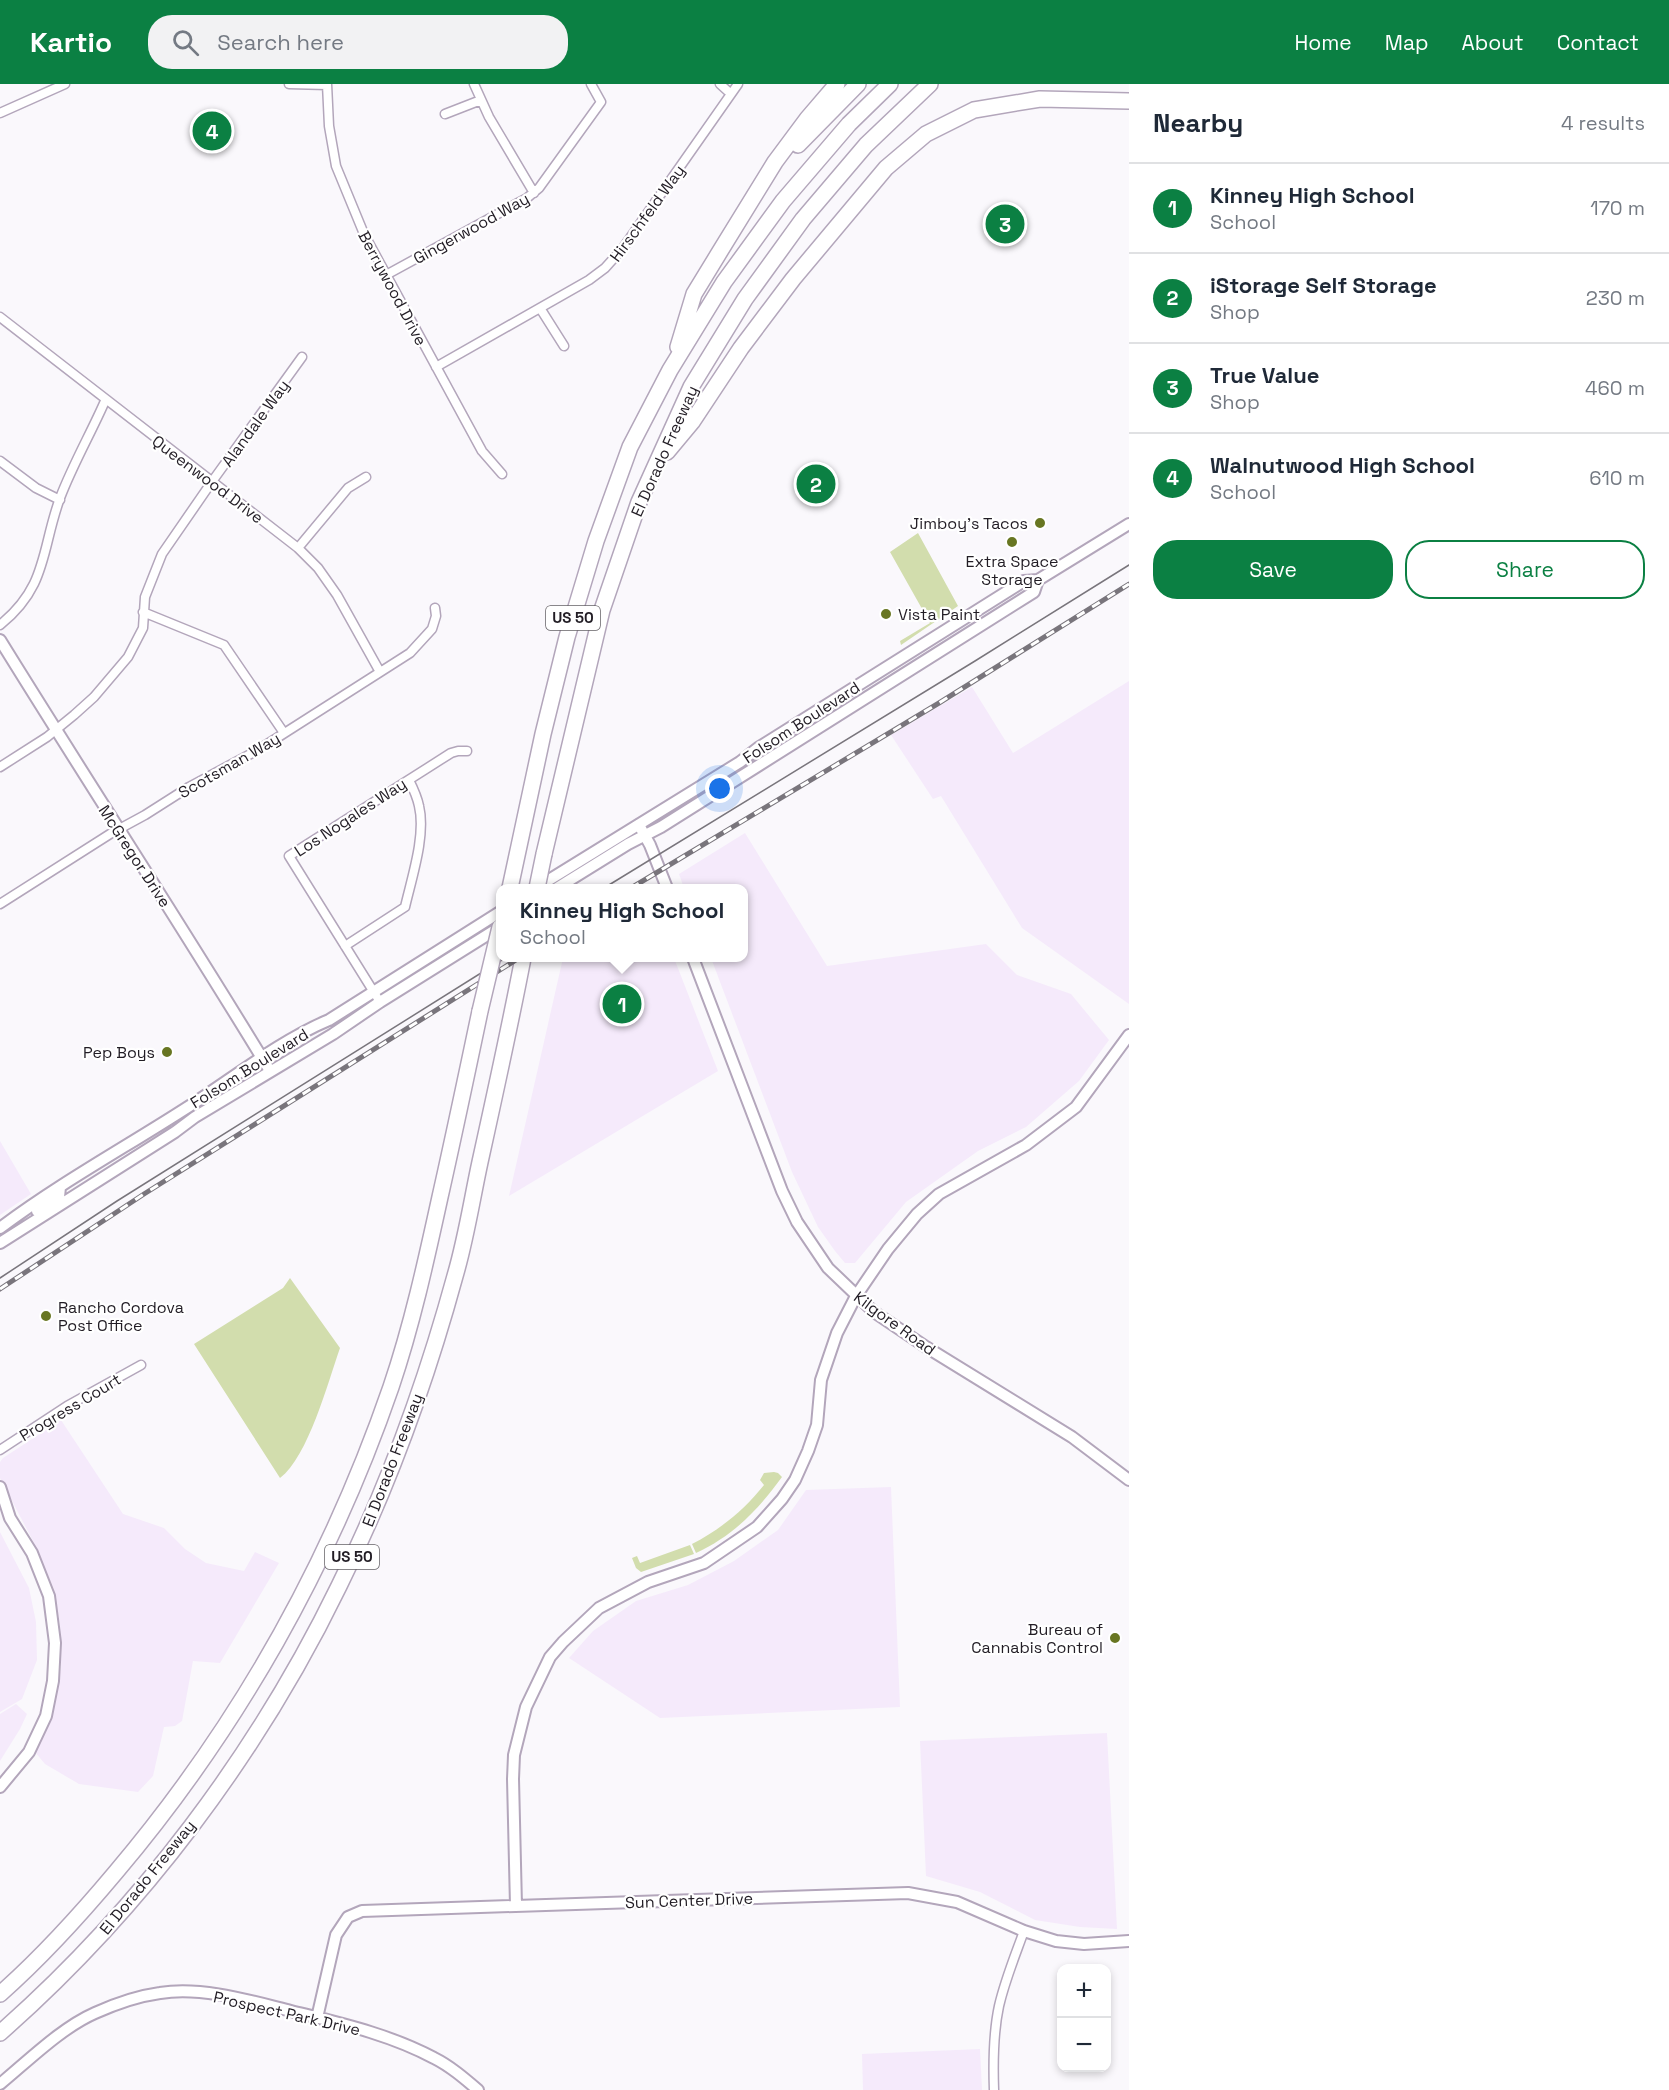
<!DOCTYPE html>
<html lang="en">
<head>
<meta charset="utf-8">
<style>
	body { margin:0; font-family:"Space Grotesk",sans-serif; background:#f2f2f3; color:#1f2937 }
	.controls { position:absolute; right:18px; bottom:18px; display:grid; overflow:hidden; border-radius:12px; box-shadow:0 3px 9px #0003 }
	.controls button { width:54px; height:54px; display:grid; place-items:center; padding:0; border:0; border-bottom:2px solid #e0e1e3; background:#fff; color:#1f2937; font:30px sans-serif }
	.you { position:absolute; left:720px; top:705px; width:21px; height:21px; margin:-15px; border:4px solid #fff; border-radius:50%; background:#1a73e8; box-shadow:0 0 0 9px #1a73e833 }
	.badge { display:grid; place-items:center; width:39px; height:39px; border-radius:50%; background:#0b8043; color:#fff; font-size:20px; font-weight:700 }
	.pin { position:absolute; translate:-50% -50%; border:3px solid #fff; box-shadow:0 2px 6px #0006 }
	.popup { position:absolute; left:496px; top:800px; width:252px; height:78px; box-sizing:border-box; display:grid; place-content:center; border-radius:12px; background:#fff; filter:drop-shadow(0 2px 4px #0005); font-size:20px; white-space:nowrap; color:#747a83 }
	.popup b { font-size:22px; color:#1f2937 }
	.popup::after { content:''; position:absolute; left:50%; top:100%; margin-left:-12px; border:12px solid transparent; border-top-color:#fff }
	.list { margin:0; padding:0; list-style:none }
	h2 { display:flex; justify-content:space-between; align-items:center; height:78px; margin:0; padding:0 24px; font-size:26px }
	h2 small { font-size:20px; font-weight:400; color:#747a83 }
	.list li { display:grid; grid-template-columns:39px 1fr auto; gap:18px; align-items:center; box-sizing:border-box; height:90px; padding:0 24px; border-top:2px solid #e0e1e3 }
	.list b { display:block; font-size:22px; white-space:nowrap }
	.list p { margin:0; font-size:20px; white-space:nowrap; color:#747a83 }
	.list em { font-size:20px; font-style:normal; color:#747a83 }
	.actions { display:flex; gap:12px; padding:18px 24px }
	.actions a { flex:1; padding:14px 0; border:2px solid #0b8043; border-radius:24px; text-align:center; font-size:21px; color:#0b8043 }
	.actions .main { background:#0b8043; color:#fff }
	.icon { flex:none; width:33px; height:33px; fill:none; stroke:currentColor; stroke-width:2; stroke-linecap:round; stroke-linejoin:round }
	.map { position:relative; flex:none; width:1129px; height:2006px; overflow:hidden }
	header { display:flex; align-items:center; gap:36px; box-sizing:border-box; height:84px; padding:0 30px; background:#0b8043; color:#fff }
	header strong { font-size:28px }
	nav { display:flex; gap:33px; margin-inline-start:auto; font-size:21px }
	.search { width:420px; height:54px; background:#f2f2f3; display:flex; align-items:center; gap:15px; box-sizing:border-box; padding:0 21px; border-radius:24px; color:#747a83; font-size:22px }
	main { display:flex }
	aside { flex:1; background:#fff }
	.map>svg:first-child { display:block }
	.built { fill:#f5eafb }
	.green { fill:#d2ddad }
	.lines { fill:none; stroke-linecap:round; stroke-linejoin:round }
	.minor-casing { stroke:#b3a6bb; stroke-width:11 }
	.tertiary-casing { stroke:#b3a6bb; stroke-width:14 }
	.secondary-casing { stroke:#b3a6bb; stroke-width:14 }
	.motorway-casing { stroke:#b3a6bb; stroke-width:18 }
	.minor { stroke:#fff; stroke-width:8 }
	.tertiary { stroke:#fff; stroke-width:10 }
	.secondary { stroke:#fff; stroke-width:10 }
	.motorway { stroke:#fff; stroke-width:15 }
	.tram { stroke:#79757c; stroke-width:1.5 }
	.rail-casing { stroke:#79757c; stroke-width:5 }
	.rail { stroke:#fff; stroke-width:3; stroke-dasharray:9; stroke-linecap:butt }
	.motorway-bridge-casing { stroke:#b3a6bb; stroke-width:18; stroke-linecap:butt }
	.motorway-bridge { stroke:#fff; stroke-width:15 }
	.poi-dot { fill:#687622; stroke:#fff; stroke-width:2 }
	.labels { text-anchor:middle; stroke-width:4.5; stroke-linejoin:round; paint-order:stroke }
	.shield { fill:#fff; stroke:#646166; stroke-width:1.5 }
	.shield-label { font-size:15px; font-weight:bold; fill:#221d25 }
	.street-label { font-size:16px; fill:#221d25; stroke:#fff }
	.poi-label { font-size:16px; fill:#221d25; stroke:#fff; text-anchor:end }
</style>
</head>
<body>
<header>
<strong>Kartio</strong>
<div class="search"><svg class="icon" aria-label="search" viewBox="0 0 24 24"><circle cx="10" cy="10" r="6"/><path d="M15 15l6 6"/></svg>Search here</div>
<nav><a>Home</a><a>Map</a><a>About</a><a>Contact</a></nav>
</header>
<main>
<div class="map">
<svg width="1129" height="2006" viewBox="0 0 1129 2006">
	<rect width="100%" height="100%" fill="#faf8fc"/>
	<!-- built -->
	<path class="built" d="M1129 597V920L1022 844 941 712 933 715 891 651 972 603 1013 669Z
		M745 749 827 882 986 860 1017 891 1071 910 1109 956 1079 997 1026 1043 978 1067 906 1118 855 1179H845L835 1167 818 1143 792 1088 711 874H744V804H684L679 790Z
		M563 874H674L718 987 509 1112Z
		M0 1057 31 1110 0 1131Z
		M61 1336 123 1430 164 1444 185 1465 206 1479 244 1487 255 1468 279 1479 220 1579 193 1577 182 1637 175 1642 164 1643 153 1692 138 1708 79 1700 45 1680 35 1668 41 1657 55 1617 61 1583 60 1542 54 1505 32 1455 0 1394V1378L3 1374Z
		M891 1403 900 1623 660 1634 569 1574 593 1547 636 1517 688 1501 734 1477 778 1446 806 1406Z
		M0 1448 29 1504 36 1538 37 1576 22 1615 0 1628Z
		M16 1620 27 1630 20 1645 0 1677V1630Z
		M1107 1649 1117 1845 1080 1843 1035 1836 980 1808 926 1792 920 1657Z
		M980 1965 982 2006H863L862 1970Z"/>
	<!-- green -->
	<path class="green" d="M918 449 958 522 901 561 900 557 930 539 890 468Z
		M290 1194 340 1264C328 1298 308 1373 280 1394L194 1260 283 1204Z
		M774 1388 778 1389 782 1393C758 1426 733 1452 696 1469L692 1460C721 1445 744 1426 764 1401L760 1396 764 1389Z
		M690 1461 694 1470 641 1488 636 1484 632 1474 637 1472 640 1479Z"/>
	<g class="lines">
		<defs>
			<path id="minor" d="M289 0 327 1
				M327 0 329 42 336 82 364 150 482 367 502 390
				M474 0 489 33 534 109
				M720 0 731 10
				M0 29 65 0
				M445 30 481 16
				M386 191 527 114 539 104 601 18 591 0
				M540 224 564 262
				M0 233 298 464 318 484 337 511 380 588
				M436 283 589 196 605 184 623 164 738 0
				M0 377 36 404 60 416
				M298 464 348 404 366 393
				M143 528 224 561 284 649
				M0 541C48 502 41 466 60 414 73 380 91 349 105 317
				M0 683 47 653 74 631 94 613 128 573 143 544 145 513 162 470 211 399 302 273
				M0 820 110 750 145 731 189 703 258 666 410 569 432 545 436 532 435 524
				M345 862 405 823C412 793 426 751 419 722 417 712 413 704 409 696
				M380 918 289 772 451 669 458 667H467
				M0 1366 67 1322 141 1281
				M994 2006C993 1978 993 1950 999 1922 1005 1896 1015 1872 1024 1847"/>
			<path id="tertiary" d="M0 556C89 700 182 842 270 987
				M639 741 650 761 667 804
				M693 874 782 1107 797 1138 828 1184 874 1228 926 1263 1072 1353 1129 1396
				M0 1403 10 1434 32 1469 49 1512 55 1559 53 1597 46 1632 29 1668 0 1703
				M516 1822 513 1695 514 1671 526 1623 550 1573 563 1558 599 1524 648 1498 704 1479 757 1443 782 1415 795 1396 808 1367 817 1341 821 1296 837 1249 856 1212 888 1165 917 1130 939 1110 1026 1061 1076 1023 1129 951
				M317 1934 336 1851 348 1833 362 1827 908 1809 957 1818 1024 1847 1056 1857 1084 1860 1129 1857
				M0 2000C28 1977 61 1944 95 1929 115 1920 138 1912 160 1909 201 1902 251 1917 291 1927 339 1939 389 1950 434 1974 450 1982 464 1994 478 2006"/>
			<path id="secondary" d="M536 804 740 678 758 664 1024 497 1038 496 1129 440
				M557 804 628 760 661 743 1034 508 1038 496
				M37 1127 59 1113 60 1103
				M0 1144C60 1099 126 1063 188 1023 232 995 281 956 329 936L500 828
				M0 1159 175 1048 195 1033 333 950 380 918 500 843"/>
			<path id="motorway" d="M798 61 858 0
				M678 263 694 210 719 169 775 78 807 35 837 0
				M667 368 692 338 741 264 793 195 886 84 926 50 974 26 1040 15 1129 17
				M544 770 602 526 639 418 691 303 745 215 803 135 866 61 930 0
				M510 804 543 650 567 553 596 457 630 363 670 286 724 198 783 117 849 40 890 0
				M0 1910C42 1873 80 1831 116 1788 237 1645 330 1480 391 1303 412 1241 426 1177 440 1113 454 1051 467 989 480 927
				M0 1949C140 1826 258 1669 339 1502 388 1403 426 1298 455 1192 466 1155 472 1115 480 1078 495 1010 510 942 523 874"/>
		</defs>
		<!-- minor casing -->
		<use href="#minor" class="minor-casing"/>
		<!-- tertiary casing -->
		<use href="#tertiary" class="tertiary-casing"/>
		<!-- secondary casing -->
		<use href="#secondary" class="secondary-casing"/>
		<!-- motorway casing -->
		<use href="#motorway" class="motorway-casing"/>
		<!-- minor -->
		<use href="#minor" class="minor"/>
		<!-- tertiary -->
		<use href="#tertiary" class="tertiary"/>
		<!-- secondary -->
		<use href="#secondary" class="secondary"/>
		<!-- motorway -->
		<use href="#motorway" class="motorway"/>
		<!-- tram -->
		<path class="tram" d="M604 804 975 577 1129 481
			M0 1194 117 1117 505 874"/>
		<defs>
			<path id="rail" d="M631 804 939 619 1129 500
				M0 1205 144 1110 519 874"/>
		</defs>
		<!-- rail casing -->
		<use href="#rail" class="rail-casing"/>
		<!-- rail -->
		<use href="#rail" class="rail"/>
		<defs>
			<path id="motorway-bridge" d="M537 804 544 770
				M480 927 500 843"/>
		</defs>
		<!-- motorway-bridge casing -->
		<use href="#motorway-bridge" class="motorway-bridge-casing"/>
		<!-- motorway-bridge -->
		<use href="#motorway-bridge" class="motorway-bridge"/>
	</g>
	<!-- markers -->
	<g class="poi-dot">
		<circle cx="1040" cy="439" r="6"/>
		<circle cx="1012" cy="458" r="6"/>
		<circle cx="886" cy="530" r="6"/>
		<circle cx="167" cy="968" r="6"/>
		<circle cx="46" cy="1232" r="6"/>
		<circle cx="1115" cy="1554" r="6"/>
	</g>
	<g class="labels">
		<!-- shield labels -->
		<g class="shield">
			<rect x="546" y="522" width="54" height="24" rx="4.5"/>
			<rect x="325" y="1461" width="54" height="24" rx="4.5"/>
		</g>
		<g class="shield-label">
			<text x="573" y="539">US 50</text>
			<text x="352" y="1478">US 50</text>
		</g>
		<!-- street labels -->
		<g class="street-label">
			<text transform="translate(647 129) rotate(-54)" y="6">Hirschfeld Way</text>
			<text transform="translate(471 144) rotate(-29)" y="6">Gingerwood Way</text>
			<text transform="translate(393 204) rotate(62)" y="6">Berrywood Drive</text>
			<text transform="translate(255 339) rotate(-54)" y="6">Alandale Way</text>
			<text transform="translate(664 367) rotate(-66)" y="6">El Dorado Freeway</text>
			<text transform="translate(208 395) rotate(37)" y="6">Queenwood Drive</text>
			<text transform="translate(801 638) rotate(-33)" y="6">Folsom Boulevard</text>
			<text transform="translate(229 681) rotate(-30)" y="6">Scotsman Way</text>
			<text transform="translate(350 733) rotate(-33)" y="6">Los Nogales Way</text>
			<text transform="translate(135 772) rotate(57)" y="6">McGregor Drive</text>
			<text transform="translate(249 984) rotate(-32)" y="6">Folsom Boulevard</text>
			<text transform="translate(895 1239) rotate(36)" y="6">Kilgore Road</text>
			<text transform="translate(70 1323) rotate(-31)" y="6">Progress Court</text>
			<text transform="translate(392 1376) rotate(-69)" y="6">El Dorado Freeway</text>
			<text transform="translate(147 1793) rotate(-51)" y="6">El Dorado Freeway</text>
			<text transform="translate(689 1816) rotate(-2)" y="6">Sun Center Drive</text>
			<text transform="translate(287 1929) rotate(13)" y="6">Prospect Park Drive</text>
		</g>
		<!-- poi labels -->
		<g class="poi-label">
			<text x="1028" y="445">Jimboy's Tacos</text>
			<text x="1012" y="483" text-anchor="middle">Extra Space<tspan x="1012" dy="18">Storage</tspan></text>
			<text x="898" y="536" text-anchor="start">Vista Paint</text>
			<text x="155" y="974">Pep Boys</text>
			<text x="58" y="1229" text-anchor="start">Rancho Cordova<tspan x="58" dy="18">Post Office</tspan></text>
			<text x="1103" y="1551">Bureau of<tspan x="1103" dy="18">Cannabis Control</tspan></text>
		</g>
	</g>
</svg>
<div class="controls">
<button>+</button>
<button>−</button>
</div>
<div class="you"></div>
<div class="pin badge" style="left:622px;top:920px">1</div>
<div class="popup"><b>Kinney High School</b>School</div>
<div class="pin badge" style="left:816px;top:400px">2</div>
<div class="pin badge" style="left:1005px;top:140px">3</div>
<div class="pin badge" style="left:212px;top:47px">4</div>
</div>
<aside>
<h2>Nearby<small>4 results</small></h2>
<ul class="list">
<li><span class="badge">1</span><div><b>Kinney High School</b><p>School</p></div><em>170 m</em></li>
<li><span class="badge">2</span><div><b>iStorage Self Storage</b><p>Shop</p></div><em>230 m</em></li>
<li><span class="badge">3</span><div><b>True Value</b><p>Shop</p></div><em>460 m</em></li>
<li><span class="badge">4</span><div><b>Walnutwood High School</b><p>School</p></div><em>610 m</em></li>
</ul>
<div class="actions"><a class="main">Save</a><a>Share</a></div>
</aside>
</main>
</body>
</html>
